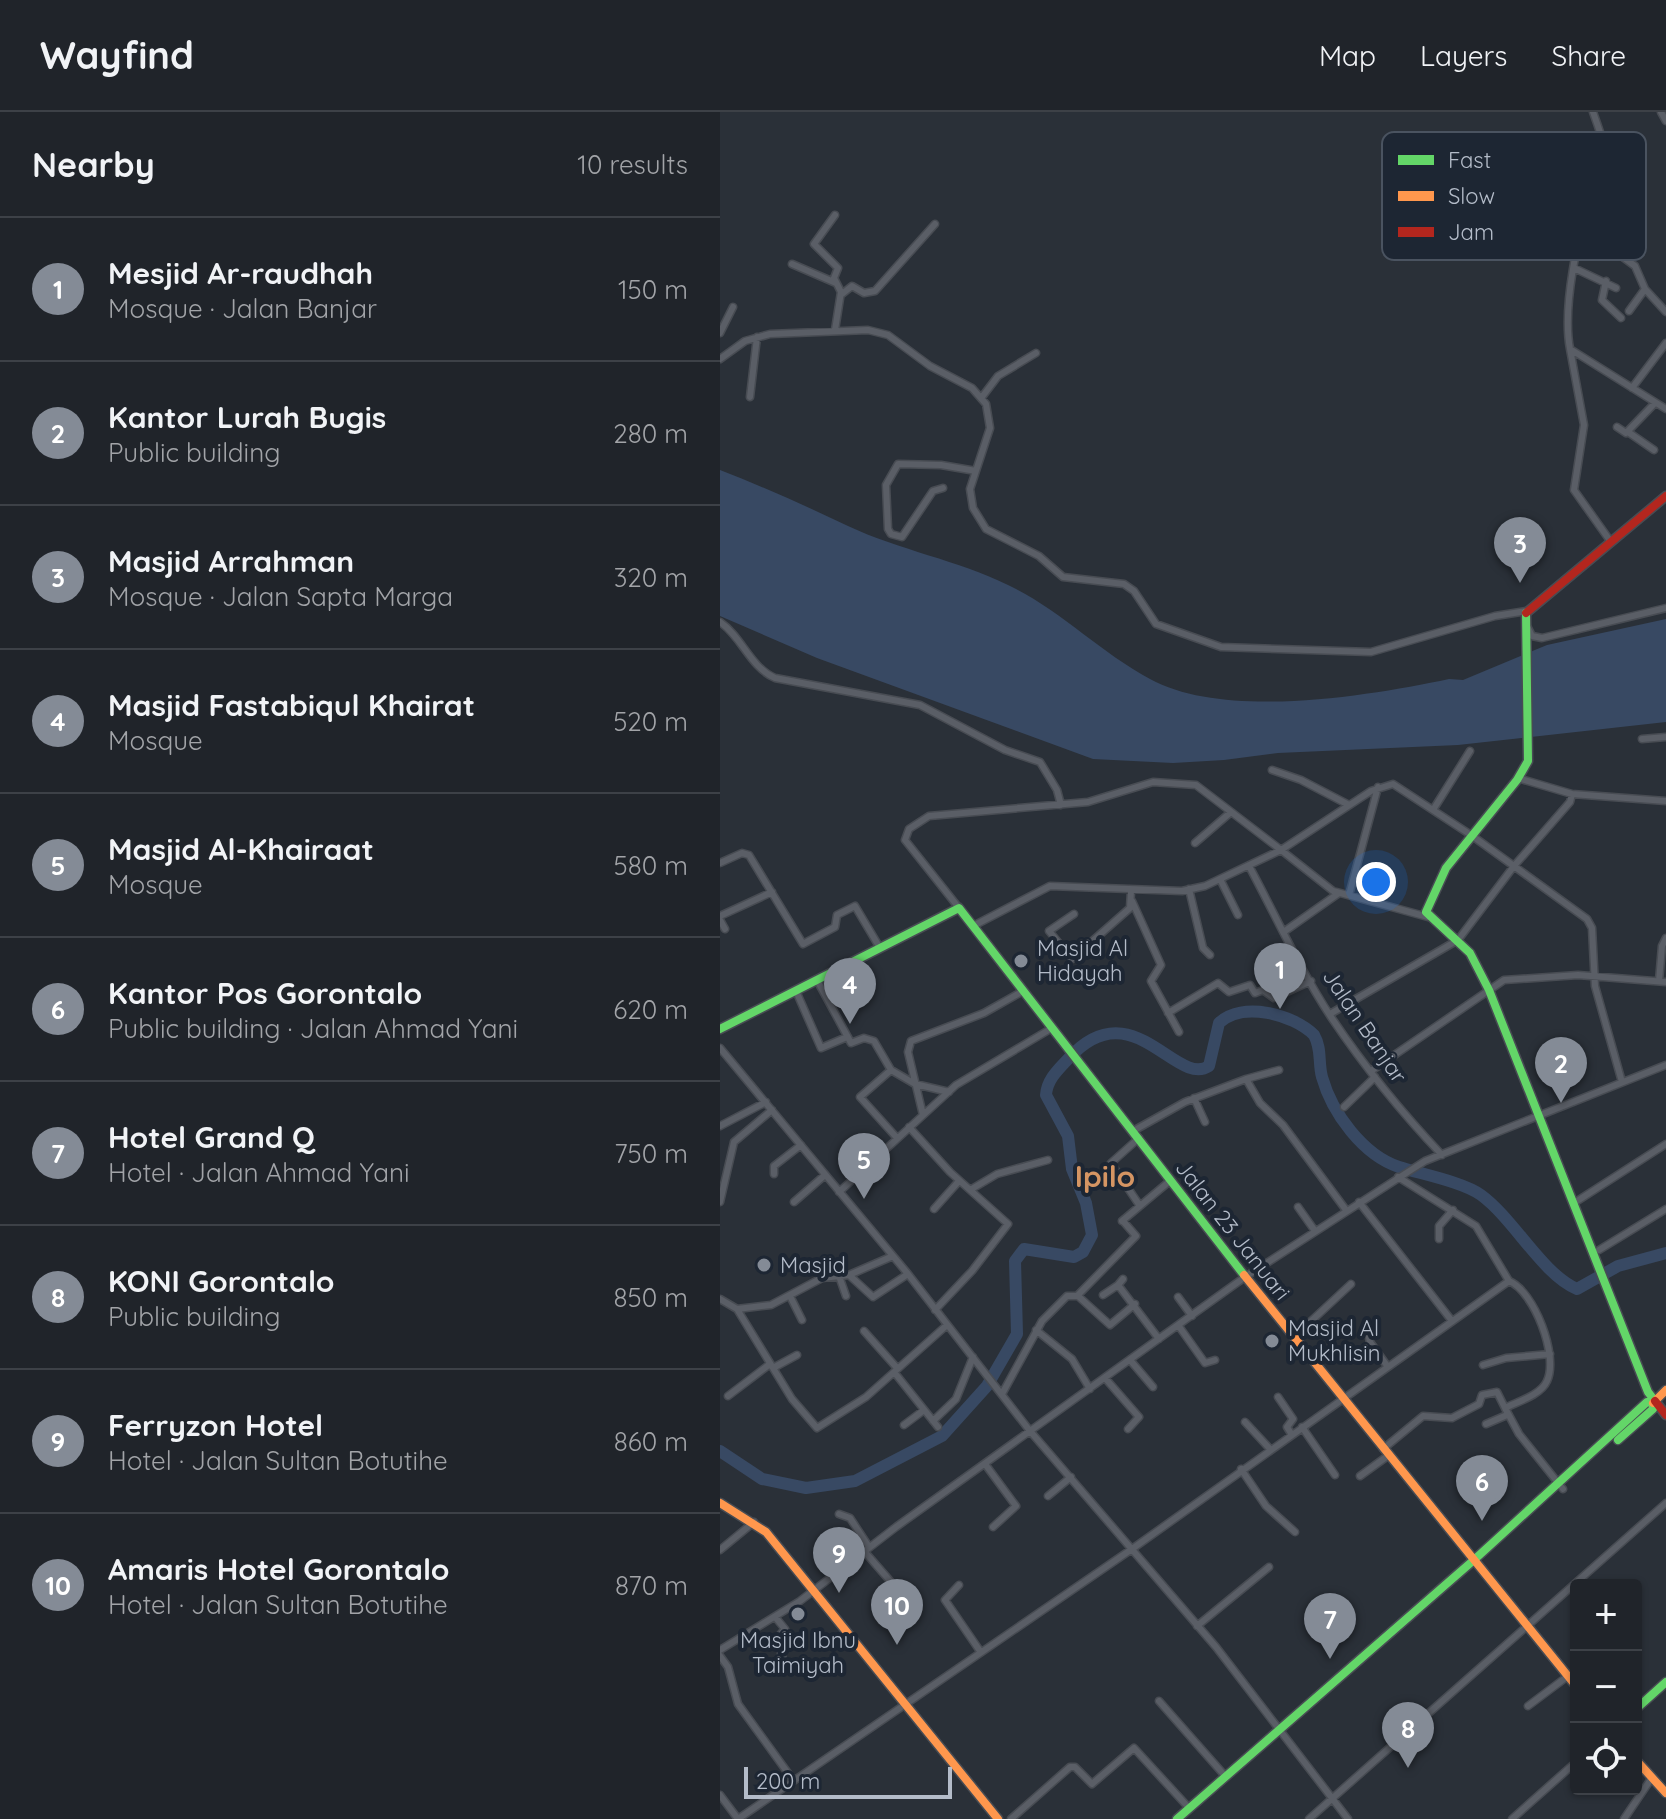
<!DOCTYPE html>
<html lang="en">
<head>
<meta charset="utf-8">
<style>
	body { margin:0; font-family:Quicksand,sans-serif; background:#282c32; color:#f1f3f6 }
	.controls { position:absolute; right:24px; bottom:24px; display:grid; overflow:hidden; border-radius:8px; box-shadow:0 2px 6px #0004 }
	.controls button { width:72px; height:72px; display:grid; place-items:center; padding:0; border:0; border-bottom:2px solid #3d4147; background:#20242a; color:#f1f3f6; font:40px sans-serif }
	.scale { position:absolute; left:24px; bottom:20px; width:208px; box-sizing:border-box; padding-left:8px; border:4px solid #b4bcc9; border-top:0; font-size:22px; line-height:28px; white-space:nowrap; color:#b4bcc9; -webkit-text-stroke:6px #1d2633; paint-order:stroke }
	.you { position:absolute; left:656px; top:770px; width:28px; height:28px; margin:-20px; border:6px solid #fff; border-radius:50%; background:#1a73e8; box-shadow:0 0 0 12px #1a73e833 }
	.badge { display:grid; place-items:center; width:52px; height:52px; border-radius:50%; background:#848b96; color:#fff; font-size:26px; font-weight:700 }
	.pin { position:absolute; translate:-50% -66px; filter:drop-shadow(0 2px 4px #0008) }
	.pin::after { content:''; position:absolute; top:42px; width:28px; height:24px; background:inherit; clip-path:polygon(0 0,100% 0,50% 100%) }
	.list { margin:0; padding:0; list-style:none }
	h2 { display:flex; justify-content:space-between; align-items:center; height:104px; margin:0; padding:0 32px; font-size:34px }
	h2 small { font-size:26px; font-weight:400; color:#a2a4a8 }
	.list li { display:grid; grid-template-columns:52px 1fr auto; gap:24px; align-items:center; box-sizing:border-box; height:144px; padding:0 32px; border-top:2px solid #3d4147 }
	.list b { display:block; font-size:30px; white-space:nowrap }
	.list p { margin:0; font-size:26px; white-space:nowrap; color:#a2a4a8 }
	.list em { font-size:26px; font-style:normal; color:#a2a4a8 }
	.icon { flex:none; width:44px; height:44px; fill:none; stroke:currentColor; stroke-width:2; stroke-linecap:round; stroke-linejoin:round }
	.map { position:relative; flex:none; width:946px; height:1707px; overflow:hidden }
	header { display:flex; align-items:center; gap:48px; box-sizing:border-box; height:112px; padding:0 40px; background:#20242a; border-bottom:2px solid #3d4147 }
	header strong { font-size:38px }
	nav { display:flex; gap:44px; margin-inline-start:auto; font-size:28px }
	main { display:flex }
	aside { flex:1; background:#20242a }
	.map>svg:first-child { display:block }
	.water { fill:#384963 }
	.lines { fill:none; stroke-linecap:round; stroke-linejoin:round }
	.river { stroke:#384963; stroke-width:12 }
	.street-casing { stroke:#484c53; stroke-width:9 }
	.fast-casing { stroke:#484c53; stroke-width:11 }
	.slow-casing { stroke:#484c53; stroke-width:11 }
	.jam-casing { stroke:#484c53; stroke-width:11 }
	.street { stroke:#5a5e66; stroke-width:6 }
	.fast { stroke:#63d668; stroke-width:8 }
	.slow { stroke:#ff974d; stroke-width:8 }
	.jam { stroke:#b3261e; stroke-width:8 }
	.poi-dot { fill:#848b96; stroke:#1d2633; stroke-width:3 }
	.labels { text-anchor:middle; stroke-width:8; stroke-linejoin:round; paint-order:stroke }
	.poi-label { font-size:22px; fill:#b4bcc9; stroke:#1d2633; text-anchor:start }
	.street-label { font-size:22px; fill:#b4bcc9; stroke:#1d2633 }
	.district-label { font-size:30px; font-weight:bold; fill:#d59563; stroke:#1d2633 }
	.key { fill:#1d2633; stroke:#4a5360; stroke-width:2 }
	.key-label { font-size:22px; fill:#b4bcc9 }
</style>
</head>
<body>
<header>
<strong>Wayfind</strong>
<nav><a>Map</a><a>Layers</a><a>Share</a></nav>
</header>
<main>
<aside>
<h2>Nearby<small>10 results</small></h2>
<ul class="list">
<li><span class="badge">1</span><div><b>Mesjid Ar-raudhah</b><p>Mosque · Jalan Banjar</p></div><em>150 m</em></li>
<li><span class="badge">2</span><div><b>Kantor Lurah Bugis</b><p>Public building</p></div><em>280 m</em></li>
<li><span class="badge">3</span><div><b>Masjid Arrahman</b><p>Mosque · Jalan Sapta Marga</p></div><em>320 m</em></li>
<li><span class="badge">4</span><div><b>Masjid Fastabiqul Khairat</b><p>Mosque</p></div><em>520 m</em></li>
<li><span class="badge">5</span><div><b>Masjid Al-Khairaat</b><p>Mosque</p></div><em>580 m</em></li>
<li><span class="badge">6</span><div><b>Kantor Pos Gorontalo</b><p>Public building · Jalan Ahmad Yani</p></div><em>620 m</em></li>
<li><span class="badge">7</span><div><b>Hotel Grand Q</b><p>Hotel · Jalan Ahmad Yani</p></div><em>750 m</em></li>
<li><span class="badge">8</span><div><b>KONI Gorontalo</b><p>Public building</p></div><em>850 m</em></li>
<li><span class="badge">9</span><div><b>Ferryzon Hotel</b><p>Hotel · Jalan Sultan Botutihe</p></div><em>860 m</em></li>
<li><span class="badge">10</span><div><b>Amaris Hotel Gorontalo</b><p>Hotel · Jalan Sultan Botutihe</p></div><em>870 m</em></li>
</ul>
</aside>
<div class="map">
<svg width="946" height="1707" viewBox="0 0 946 1707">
	<rect width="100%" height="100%" fill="#2a3038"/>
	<!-- water -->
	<path class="water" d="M0 358C44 375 86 394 128 414 179 438 237 448 288 473 339 497 380 540 430 567 505 608 648 584 729 567L743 568 827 533 946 507V610L738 633 558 641 504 648 453 651 373 647 97 546 0 504Z"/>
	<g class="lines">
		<!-- river -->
		<path class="river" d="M0 1339 42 1367 86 1376 135 1369 222 1324 267 1274 297 1222 295 1149 304 1137 354 1145 363 1140 372 1123 366 1091 352 1057 348 1024 326 983C327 967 339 957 349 946 412 877 456 976 489 954L499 911C522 889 573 902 594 923 602 937 598 950 602 965 612 1001 643 1043 679 1055 701 1062 743 1070 761 1083 794 1107 822 1162 857 1177L898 1154 946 1141"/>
		<defs>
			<path id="street" d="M873 0C879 17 887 37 886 55 885 66 874 72 871 82 858 124 842 194 850 237L946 297
				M941 0 946 9
				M115 103 94 132 118 156 114 166 121 180 115 218
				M863 116 915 154 925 177
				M72 152 116 171
				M854 156 896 176
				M886 169 882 188 901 206
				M122 182 132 174 144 181 155 179 215 112
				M909 199 925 177 946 200
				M0 221 13 195
				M850 237 864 313 854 378 891 430
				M0 247 25 229 50 222 148 218 168 223 210 254 252 276 266 292 270 316 250 377 253 396 266 417 319 444 343 465 404 472 414 479 436 512 501 535 651 540 775 504 807 499
				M912 276 946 231
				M30 285 37 225
				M262 285 278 264 316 241
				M897 315 906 321 935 291
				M908 320 934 338
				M223 376 213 379 182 425 171 422 168 417 166 373 178 352 221 353 256 359
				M0 510C22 525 30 555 55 566L200 593 285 638 320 650 337 678 341 693
				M808 516 812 524 822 526 946 496
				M922 627 946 625
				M552 658 581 668 629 693
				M801 667 852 682 946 689
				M713 698 750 639
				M475 731 511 700
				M0 751 22 741 29 743 83 832 115 815 117 803 135 794 160 836
				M529 754C556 804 580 858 611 905 644 954 681 1000 722 1043
				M500 767 518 803
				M469 777 483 836 490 843
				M629 783 658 675
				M412 789 441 853 431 869 459 920
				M239 796 185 728 189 717 209 704 368 690 433 670 476 673 561 738 651 679 673 672 751 723 867 807 872 816 875 874 902 970
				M354 802 329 819 352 847 410 796 411 779
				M0 804 52 780
				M0 808 5 817
				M253 814 330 774 462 779 485 774 561 738 613 779 708 805
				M565 819 619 781
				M97 868 131 931 144 926 154 929 171 958 195 972 229 980
				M939 869 942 834 946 826
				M76 879 101 936 127 925
				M448 901 498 871 509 880 530 873 535 881 543 878 554 886 591 869
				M610 902 738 828 794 754 850 690 852 682
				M0 936 188 1162 310 1319 496 1535 628 1707
				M171 958 140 985 177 1026
				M651 959 784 868 858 863 946 870
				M526 967 559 958
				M474 986 485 1010
				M624 995 655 965
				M203 1003 188 940 191 929 264 901 303 879
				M0 1014 46 990
				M189 1015 230 1060 288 1112 252 1159 215 1198
				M413 1019 465 990 526 967 540 991 563 1013 626 1098
				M419 1026 391 1051 420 1094
				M54 1062V1054L81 1033
				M678 1065 756 1114 789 1169
				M250 1078 277 1062 328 1048
				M119 1080 236 973 332 916
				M0 1090 14 1030 52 998
				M74 1090 105 1063
				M639 1090 732 1209
				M854 1091 946 1032
				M578 1095 595 1119
				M214 1097 239 1069
				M402 1109 451 1068
				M719 1127V1114L733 1098
				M879 1138 946 1097
				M129 1163 153 1185 188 1162
				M119 1164 126 1184
				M403 1167 398 1173 439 1227
				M383 1183 398 1173
				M70 1184 82 1208
				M357 1184 416 1124 403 1109
				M458 1185 472 1204
				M0 1187 17 1197 72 1287 97 1316 146 1285 227 1213
				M17 1197 51 1193 102 1166 129 1163 173 1144
				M458 1213 485 1251 495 1248
				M647 1217 650 1230 668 1255
				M316 1218 352 1247 370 1277
				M144 1219 177 1256
				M574 1225 631 1172
				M410 1248 433 1275
				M763 1253 786 1246 830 1242
				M53 1256 77 1243
				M174 1260 218 1315
				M385 1266 419 1305 408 1317
				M282 1282 322 1209 347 1184H358L390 1213 415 1192
				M8 1284 50 1252
				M558 1285 573 1307 567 1315 572 1323
				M213 1309 236 1287 253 1245
				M525 1310 550 1337
				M766 1312 787 1303
				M184 1313 204 1298
				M582 1315 615 1363
				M663 1337 703 1304 732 1306 759 1292 762 1283 777 1280 785 1296
				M265 1352 296 1394 273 1415
				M521 1357 546 1394 575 1420
				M640 1364 669 1343
				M328 1384 351 1365
				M119 1402 130 1406 149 1435
				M0 1438 34 1410
				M144 1439 171 1470
				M239 1473 225 1488 260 1539
				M56 1506 65 1517 58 1525 63 1534 61 1542 64 1549
				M477 1514 549 1455
				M0 1538 80 1489 176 1415 525 1165 705 1049 946 953
				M0 1544 8 1555 18 1592 73 1668
				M439 1589 506 1665
				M808 1594 848 1564
				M0 1683 18 1707
				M18 1707 412 1437 789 1169C814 1179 839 1244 827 1269 821 1283 797 1290 785 1296L799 1322 843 1377
				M291 1707 350 1655H355L372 1672 414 1636 469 1696
				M589 1707 946 1391
				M792 1707 856 1650
				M904 1707 931 1667"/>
			<path id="fast" d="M806 501 808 649 797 668 726 756 706 800 750 841 769 878 928 1280 935 1289
				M0 917 239 796 524 1163
				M898 1328 933 1297V1291
				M916 1597 946 1570
				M457 1707 755 1447 927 1290 933 1291"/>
			<path id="slow" d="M524 1163 856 1574
				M933 1291 946 1278
				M0 1391 46 1420 278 1707
				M916 1648 946 1681"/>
			<path id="jam" d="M806 501 946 384
				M935 1289 946 1303"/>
		</defs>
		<!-- street casing -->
		<use href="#street" class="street-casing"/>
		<!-- fast casing -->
		<use href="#fast" class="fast-casing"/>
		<!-- slow casing -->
		<use href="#slow" class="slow-casing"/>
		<!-- jam casing -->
		<use href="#jam" class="jam-casing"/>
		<!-- street -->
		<use href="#street" class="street"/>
		<!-- fast -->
		<use href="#fast" class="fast"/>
		<!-- slow -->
		<use href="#slow" class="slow"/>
		<!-- jam -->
		<use href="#jam" class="jam"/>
	</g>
	<!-- markers -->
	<g class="poi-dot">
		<circle cx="301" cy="849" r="8"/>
		<circle cx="44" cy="1153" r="8"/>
		<circle cx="552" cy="1229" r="8"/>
		<circle cx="78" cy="1502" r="8"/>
	</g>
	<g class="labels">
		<!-- poi labels -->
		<g class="poi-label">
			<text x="317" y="844">Masjid Al<tspan x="317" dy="25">Hidayah</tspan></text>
			<text x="60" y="1161">Masjid</text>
			<text x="568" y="1224">Masjid Al<tspan x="568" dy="25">Mukhlisin</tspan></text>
			<text x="78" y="1536" text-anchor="middle">Masjid Ibnu<tspan x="78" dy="25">Taimiyah</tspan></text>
		</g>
		<!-- street labels -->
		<g class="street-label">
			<text transform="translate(645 914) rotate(56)" y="8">Jalan Banjar</text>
			<text transform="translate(513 1118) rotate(52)" y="8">Jalan 23 Januari</text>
		</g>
		<!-- district labels -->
		<g class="district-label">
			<text x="385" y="1075">Ipilo</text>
		</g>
	</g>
	<!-- legend -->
	<rect x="662" y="20" width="264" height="128" rx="12" class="key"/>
	<rect x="678" y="43" width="36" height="10" fill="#63d668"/>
	<rect x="678" y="79" width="36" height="10" fill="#ff974d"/>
	<rect x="678" y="115" width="36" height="10" fill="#b3261e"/>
	<g class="key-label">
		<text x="728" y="56">Fast</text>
		<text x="728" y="92">Slow</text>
		<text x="728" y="128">Jam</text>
	</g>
</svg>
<div class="controls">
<button>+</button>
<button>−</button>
<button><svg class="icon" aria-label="locate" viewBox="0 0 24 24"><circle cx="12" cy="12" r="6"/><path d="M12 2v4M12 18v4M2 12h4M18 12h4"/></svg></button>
</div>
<div class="scale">200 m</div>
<div class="you"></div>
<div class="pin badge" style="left:560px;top:897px">1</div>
<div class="pin badge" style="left:841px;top:991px">2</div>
<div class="pin badge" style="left:800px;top:471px">3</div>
<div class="pin badge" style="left:130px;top:912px">4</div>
<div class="pin badge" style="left:144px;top:1087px">5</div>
<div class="pin badge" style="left:762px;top:1409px">6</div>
<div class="pin badge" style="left:610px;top:1547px">7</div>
<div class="pin badge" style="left:688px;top:1656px">8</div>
<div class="pin badge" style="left:119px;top:1481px">9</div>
<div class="pin badge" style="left:177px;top:1533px">10</div>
</div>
</main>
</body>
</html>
